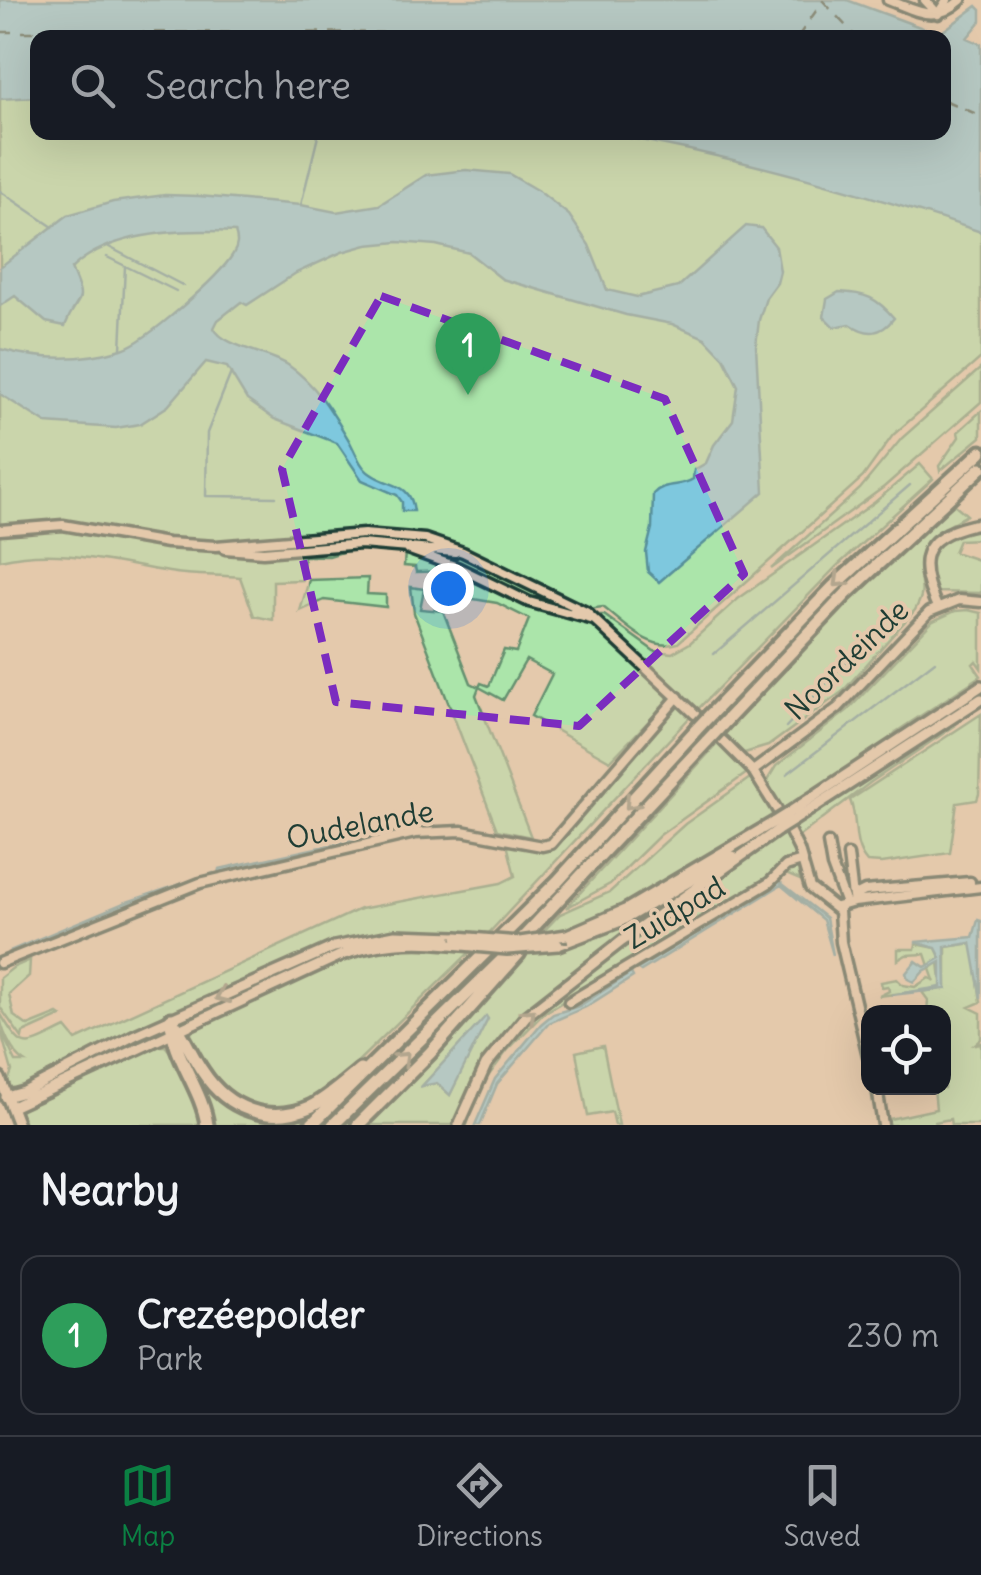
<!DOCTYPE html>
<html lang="en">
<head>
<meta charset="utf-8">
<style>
	body { margin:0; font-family:Delius,sans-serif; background:#242831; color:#f1f3f6 }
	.controls { position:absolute; right:30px; bottom:30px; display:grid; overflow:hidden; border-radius:20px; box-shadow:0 10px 40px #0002 }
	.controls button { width:90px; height:90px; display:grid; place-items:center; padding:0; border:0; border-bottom:2px solid #363941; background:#171b24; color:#f1f3f6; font:50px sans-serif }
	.you { position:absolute; left:448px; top:588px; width:35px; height:35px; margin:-25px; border:8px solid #fff; border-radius:50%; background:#1a73e8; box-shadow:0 0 0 15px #1a73e833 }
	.badge { display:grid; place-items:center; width:65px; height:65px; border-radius:50%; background:#0b8043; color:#fff; font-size:32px; font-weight:700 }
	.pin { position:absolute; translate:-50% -82px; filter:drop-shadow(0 2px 5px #0008) }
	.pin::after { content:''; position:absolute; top:52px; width:35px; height:30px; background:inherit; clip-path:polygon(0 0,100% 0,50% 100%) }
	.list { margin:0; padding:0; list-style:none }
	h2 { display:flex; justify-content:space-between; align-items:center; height:130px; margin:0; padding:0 40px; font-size:42px }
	h2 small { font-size:32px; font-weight:400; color:#9ea1a6 }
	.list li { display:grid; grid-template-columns:65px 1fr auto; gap:30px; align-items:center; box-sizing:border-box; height:160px; margin:0 20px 20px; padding:0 20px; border:2px solid #363941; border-radius:20px }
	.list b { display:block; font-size:38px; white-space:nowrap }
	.list p { margin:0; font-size:32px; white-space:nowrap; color:#9ea1a6 }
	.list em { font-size:32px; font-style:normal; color:#9ea1a6 }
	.icon { flex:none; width:55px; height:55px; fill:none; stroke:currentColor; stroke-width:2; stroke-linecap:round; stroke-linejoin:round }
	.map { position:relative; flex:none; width:981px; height:1125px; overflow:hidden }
	.search { position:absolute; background:#171b24; box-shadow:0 10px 40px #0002; left:30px; right:30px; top:30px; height:110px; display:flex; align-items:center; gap:25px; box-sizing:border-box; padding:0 35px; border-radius:20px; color:#9ea1a6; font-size:38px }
	.sheet { height:310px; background:#171b24 }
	nav { display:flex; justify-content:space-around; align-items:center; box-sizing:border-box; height:140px; border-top:2px solid #363941; background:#171b24; font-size:28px; color:#9ea1a6 }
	nav a { display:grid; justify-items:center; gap:5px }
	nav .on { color:#0b8043 }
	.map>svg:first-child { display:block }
	.green { fill:#abe5aa; stroke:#65916f; stroke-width:2.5; fill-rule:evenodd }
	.water { fill:#7ec8de; stroke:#58909a; stroke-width:2.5 }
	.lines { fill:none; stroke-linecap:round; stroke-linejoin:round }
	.stream { stroke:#58909a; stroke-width:2.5 }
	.ferry { stroke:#24443c; stroke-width:2.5; stroke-dasharray:12 10; stroke-linecap:butt }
	.minor-tunnel { stroke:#bdad94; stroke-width:8; stroke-dasharray:8 4; stroke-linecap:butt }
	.minor-casing { stroke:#1f3d34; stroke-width:15 }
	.major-casing { stroke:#1f3d34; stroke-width:16 }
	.highway-casing { stroke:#1f3d34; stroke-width:19 }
	.minor { stroke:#e4c9ac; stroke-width:8 }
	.major { stroke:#e4c9ac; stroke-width:9 }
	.highway { stroke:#e4c9ac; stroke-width:11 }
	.major-bridge-casing { stroke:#1f3d34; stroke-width:16; stroke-linecap:butt }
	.highway-bridge-casing { stroke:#1f3d34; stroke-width:19; stroke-linecap:butt }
	.major-bridge { stroke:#e4c9ac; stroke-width:9 }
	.highway-bridge { stroke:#e4c9ac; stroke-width:11 }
	.oneway { stroke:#787c6a }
	.marked { fill:none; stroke:#7b2cbf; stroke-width:8; stroke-dasharray:20 12; stroke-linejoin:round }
	.labels { text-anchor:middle; stroke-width:8; stroke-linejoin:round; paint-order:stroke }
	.street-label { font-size:30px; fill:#1f3d34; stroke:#e4c9ac }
</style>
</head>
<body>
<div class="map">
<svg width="981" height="1125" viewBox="0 0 981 1125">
	<rect width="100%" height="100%" fill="#e4c9ac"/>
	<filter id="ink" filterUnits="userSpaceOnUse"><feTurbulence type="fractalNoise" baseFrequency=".01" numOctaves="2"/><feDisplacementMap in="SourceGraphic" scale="20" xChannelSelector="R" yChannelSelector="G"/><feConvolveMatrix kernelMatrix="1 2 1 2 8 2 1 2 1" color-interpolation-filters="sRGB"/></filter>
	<g filter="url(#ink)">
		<!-- green -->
		<path class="green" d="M37 95 38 132 625 133 832 179 981 229V358L893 435 863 477 678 643C649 652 624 623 603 607L588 609C536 584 483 550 427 537 352 519 260 545 182 540 118 536 66 515 0 526V97Z
			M981 368V402L884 487 771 569 860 489 902 438Z
			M981 411V437L940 471 939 466 959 437 958 432Z
			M920 464 933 479 837 566 696 711 601 621V615H604L654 651 672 653 690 643 738 599 875 502Z
			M954 504 967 515C944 528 920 540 920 570 920 590 926 590 915 610L842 692 768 746 741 754 724 736C792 651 873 576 954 504Z
			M56 526 180 547 263 554 362 546 329 556H304L302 580 273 581V620L254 616 240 577C216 575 193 576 169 572 112 563 58 546 0 560V532Z
			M961 531H981V539L959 540 954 552 981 561V593L933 592C924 556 926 546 961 531Z
			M364 536 411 539 446 547H231Z
			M412 549 460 554 587 616 530 600Z
			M405 551 453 567 494 587 507 599 593 623 667 692 668 701 610 761 531 716 552 674 526 660 503 700 479 687 476 695 531 837 497 830 414 613 411 587 424 589 420 609 443 611 471 683 479 687 481 683 489 686 504 650 516 652 529 619 497 603 444 594 450 571 416 572 415 567 404 566Z
			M368 578 367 594 386 595V607L324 600 300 611 309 580Z
			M968 610 981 613V668L976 661 973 664 981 676 896 732 883 746 782 811 765 784 776 766 848 710 933 621 955 611Z
			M679 707 691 716 487 935 399 930 328 943 152 1024 23 1088 13 1089 7 1084 12 1071 0 1029 16 1062H25C12 1054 0 1028 0 1013 25 1054 23 1048 66 1028L76 1040 360 909 501 883 515 876 507 844 551 849 672 708Z
			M981 714 979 794 977 800 957 803 950 853 882 863 867 862C851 844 859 822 850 800Z
			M956 725 871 782 797 838 791 827 907 750Z
			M720 741 747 773 660 835 610 884 566 908Z
			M750 778 775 815 761 828 661 888 580 927 541 934 560 914 610 892 685 824Z
			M786 830 795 849 800 880 786 874 773 876 544 1013 507 1051 478 1090 467 1125H462L463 1121 487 1070 524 1023 650 923Z
			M727 863 609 944 515 1023 485 1059 456 1125H368L444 1048 525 952C600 948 664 899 727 863ZM486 1017 450 1095 437 1083 422 1086Z
			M973 943 981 1002 969 1007 981 1013V1039L975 1044 981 1043V1125H951L950 1119 935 1122 938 1125H885V1120L936 1109 934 1088H944V1012H927L928 1000 922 992 946 988V947Z
			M916 944 936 948 941 959 929 966 925 954 906 955 898 960V949H915Z
			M432 946 471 951 341 1078 309 1102 282 1111 246 1105 217 1085 189 1038 194 1027 326 964 390 947Z
			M30 960 29 976 9 994 14 1016 28 1026 58 1014 61 1016 23 1033 22 1038 0 1007V978L14 967Z
			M939 962 942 988 879 996 889 991 888 986 882 987 881 982 897 979 903 985 915 987 929 978 934 980 930 969Z
			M499 971 354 1125H344Z
			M164 1027 165 1034 17 1100 125 1043Z
			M178 1038C196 1070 216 1115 259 1118 278 1118 302 1109 320 1105L299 1125H211Z
			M158 1046H165L178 1061 201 1125H20L17 1115 24 1106Z
			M603 1046 619 1125H615L612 1112 588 1116 576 1052Z"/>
		<!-- water -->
		<path class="water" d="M0 0H847L939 34 977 6 981 10V21L967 38 981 44V232C856 190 732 155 602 133L944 132V38H38L37 97 0 99Z
			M466 170 509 174 540 192 569 215 589 245 607 290 637 297 678 287 746 226 761 228 776 247 780 271 777 283 766 298 759 320 756 346 764 492 659 582 648 572 646 552 652 528 653 494C665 481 680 488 693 479L694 470 706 463 714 445 733 420 738 386 724 358 705 338 672 324 626 315 502 279 469 253 436 245 398 242 367 245 342 252 296 273 247 305 241 302 218 320 214 328C223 347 268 352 288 365 317 385 332 412 350 442 355 452 361 468 371 474 389 487 411 482 414 511H402V502L397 495 362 480 337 443 274 419 247 400 227 367 206 362 168 406 140 424 116 428 46 423 0 394V349C40 360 82 361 122 349 146 342 220 276 233 254 238 246 238 240 235 232 184 229 110 231 71 269 88 308 78 292 65 326L46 322 15 296 0 306V267L68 215 113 202 165 195 199 196 301 205 336 212 379 205 426 175Z
			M839 292C866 293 877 298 894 318 881 335 868 336 850 324L834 327 824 317 827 299Z
			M358 839 359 842 218 873 219 869Z
			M214 873 111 911 27 950 10 951 124 903Z
			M780 882 826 918 833 955 823 920 781 885 641 971 638 969Z
			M978 920 981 921V998L971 943 945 947 946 989 891 995 941 987V962L924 971 914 982 908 979 906 973 916 961 925 967 941 958 936 948 915 942 973 937Z
			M631 973 633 977 586 1007 549 1023 497 1084 480 1125H475L495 1079 541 1024 553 1014 579 1006Z
			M486 1016 488 1019 450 1095 437 1083 422 1086Z"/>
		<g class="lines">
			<!-- stream -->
			<path class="stream" d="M0 191 53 227
				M301 205 319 132
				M109 247 184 286
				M107 257 176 291
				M121 349 125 266
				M231 373 207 433 206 496 276 497
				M714 654 910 485
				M786 727 871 635
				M787 774 935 661
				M489 830 515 835"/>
			<!-- ferry -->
			<path class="ferry" d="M0 32 616 33 743 38
				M797 38 823 1 857 38
				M944 100 981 116"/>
			<!-- minor-tunnel -->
			<path class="minor-tunnel" d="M695 714 723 741"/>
			<defs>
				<path id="minor" d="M888 0C918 11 934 24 961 0
					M925 0 938 14
					M938 14 947 0
					M0 530 63 525 167 543 216 546 364 534 425 539 463 552 586 612 695 714
					M225 549 263 552 361 544 455 552
					M407 549 457 567 529 602 594 620
					M937 607C913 554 925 534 981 523
					M723 741 753 771 779 813
					M753 771 838 708 929 612 959 600 981 602
					M789 830 799 850 810 888 839 911 841 942 868 1056
					M828 843 832 866 846 904
					M848 855 853 897
					M854 902 853 897 865 891 970 882
					M837 907 854 902 981 887
					M0 963 200 883 415 833 462 831 542 846 551 844 678 697
					M569 1002 769 883 786 866 802 861
					M877 1088 883 1125"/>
				<path id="major" d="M790 812 981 686
					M794 820 981 699
					M567 935 625 910 774 822
					M558 945 621 921 733 856
					M0 1078 18 1125
					M6 1097 24 1092 135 1035 334 947 395 935 457 937
					M12 1107 339 956C377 942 411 940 451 944
					M459 1125 486 1065 526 1016 622 941 778 830"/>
				<path id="highway" d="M711 714 833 587 981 452
					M722 725 846 594 981 468
					M171 1019C184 1035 191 1055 203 1072 227 1109 269 1125 310 1107 328 1098 344 1083 360 1070
					M171 1019C172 1057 202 1088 207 1125
					M311 1125 558 881 696 730
					M333 1125 505 957 707 741
					M358 1125 430 1053 519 953"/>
			</defs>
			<!-- minor casing -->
			<use href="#minor" class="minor-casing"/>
			<!-- major casing -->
			<use href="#major" class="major-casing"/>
			<!-- highway casing -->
			<use href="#highway" class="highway-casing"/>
			<!-- minor -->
			<use href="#minor" class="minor"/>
			<!-- major -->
			<use href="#major" class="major"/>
			<!-- highway -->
			<use href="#highway" class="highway"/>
			<defs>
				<path id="major-bridge" d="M774 822 790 812
					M778 830 794 820
					M457 937 520 942 567 935
					M451 944 507 949 558 945"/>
				<path id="highway-bridge" d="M696 730 711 714
					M707 741 722 725"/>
			</defs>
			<!-- major-bridge casing -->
			<use href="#major-bridge" class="major-bridge-casing"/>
			<!-- highway-bridge casing -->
			<use href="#highway-bridge" class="highway-bridge-casing"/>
			<!-- major-bridge -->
			<use href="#major-bridge" class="major-bridge"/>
			<!-- highway-bridge -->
			<use href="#highway-bridge" class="highway-bridge"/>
		</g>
		<!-- one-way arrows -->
		<defs><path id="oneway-chevron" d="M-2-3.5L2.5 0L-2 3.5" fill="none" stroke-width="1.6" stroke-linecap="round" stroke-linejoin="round" transform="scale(2.5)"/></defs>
		<g class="oneway">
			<use href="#oneway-chevron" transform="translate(840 581) rotate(136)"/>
			<use href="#oneway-chevron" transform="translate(631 803) rotate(132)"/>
			<use href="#oneway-chevron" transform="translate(222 996) rotate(156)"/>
			<use href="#oneway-chevron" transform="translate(529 1015) rotate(-43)"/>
			<use href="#oneway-chevron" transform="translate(403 1058) rotate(-44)"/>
		</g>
	</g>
	<!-- marked area -->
	<path d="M0 0H981V1125H0ZM381 296 665 399 744 574 579 726 336 702 282 469Z" fill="#e4c9ac" fill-opacity=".55" fill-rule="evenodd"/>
	<path class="marked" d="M381 296 665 399 744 574 579 726 336 702 282 469Z"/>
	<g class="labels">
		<!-- street labels -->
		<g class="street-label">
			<text transform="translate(847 660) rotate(-44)" y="10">Noordeinde</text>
			<text transform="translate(360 825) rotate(-11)" y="10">Oudelande</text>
			<text transform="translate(675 913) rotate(-31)" y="10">Zuidpad</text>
		</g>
	</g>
</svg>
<div class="controls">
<button><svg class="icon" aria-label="locate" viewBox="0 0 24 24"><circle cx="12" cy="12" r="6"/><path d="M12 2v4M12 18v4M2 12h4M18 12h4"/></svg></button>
</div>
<div class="you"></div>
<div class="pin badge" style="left:468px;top:395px;background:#2e9e5b">1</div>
<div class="search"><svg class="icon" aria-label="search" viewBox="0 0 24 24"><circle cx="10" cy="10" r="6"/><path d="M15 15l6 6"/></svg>Search here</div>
</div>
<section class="sheet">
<h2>Nearby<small></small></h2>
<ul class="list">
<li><span class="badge" style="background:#2e9e5b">1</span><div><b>Crezéepolder</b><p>Park</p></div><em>230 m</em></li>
</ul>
</section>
<nav>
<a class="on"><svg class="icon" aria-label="map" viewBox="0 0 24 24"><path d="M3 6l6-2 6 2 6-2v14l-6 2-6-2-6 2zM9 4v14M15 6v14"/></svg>Map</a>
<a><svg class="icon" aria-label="directions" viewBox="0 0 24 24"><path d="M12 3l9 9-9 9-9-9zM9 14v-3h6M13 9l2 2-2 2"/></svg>Directions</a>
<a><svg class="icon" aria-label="saved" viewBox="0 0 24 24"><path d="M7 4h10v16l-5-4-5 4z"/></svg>Saved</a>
</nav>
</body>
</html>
